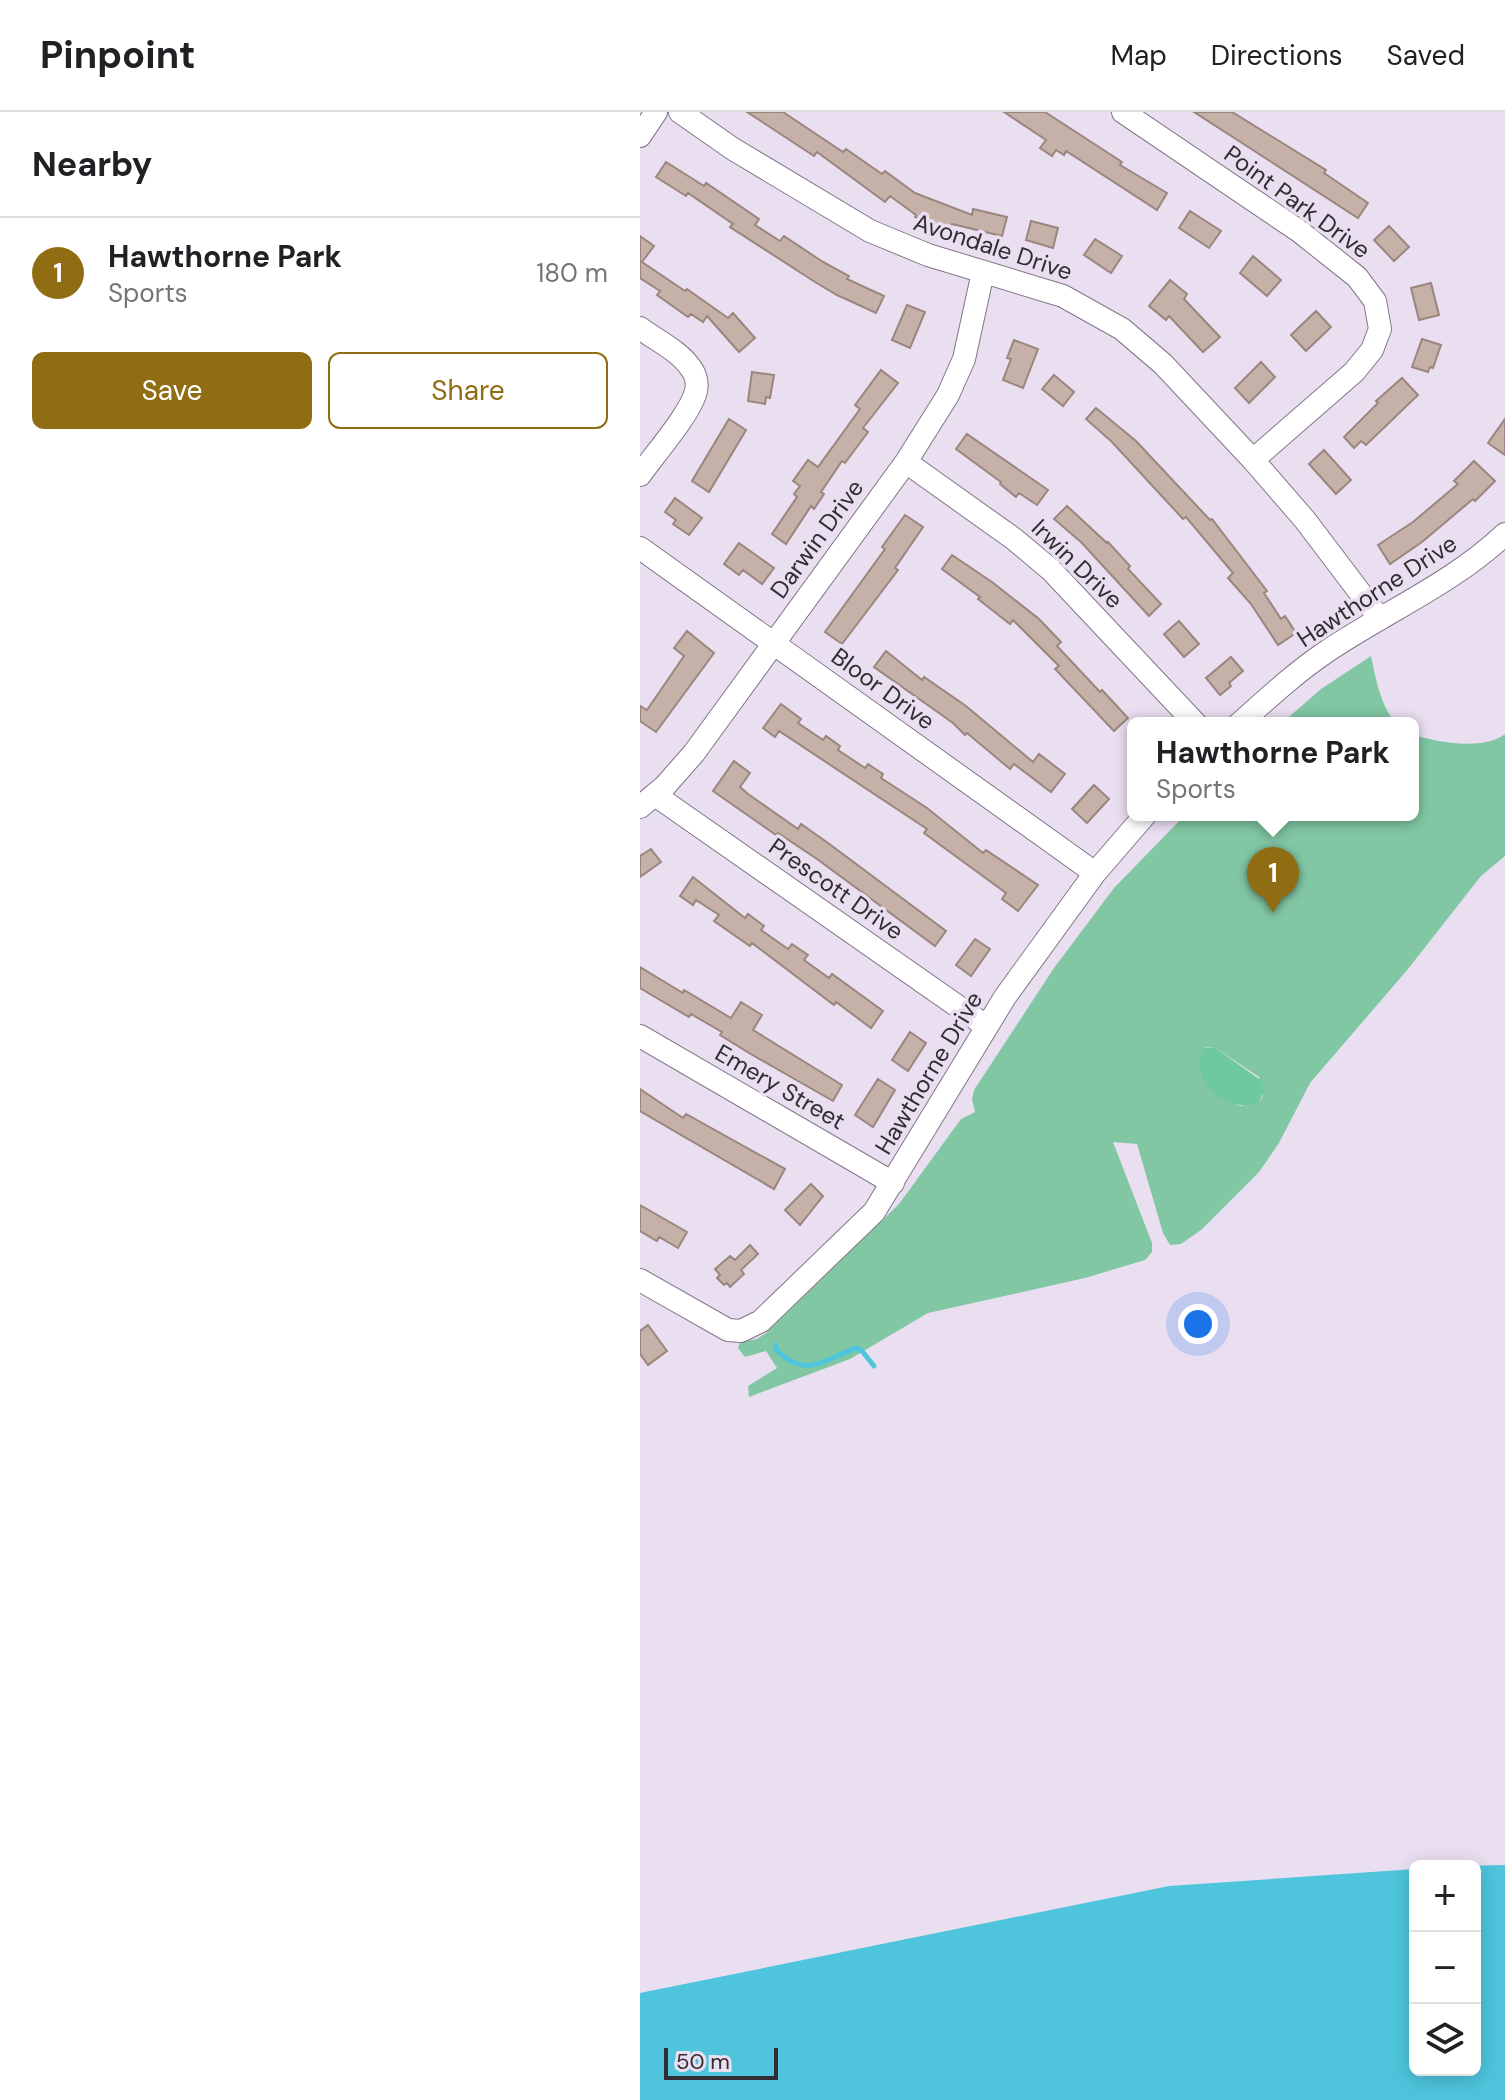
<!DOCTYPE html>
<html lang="en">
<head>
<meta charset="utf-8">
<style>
	body { margin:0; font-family:"DM Sans",sans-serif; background:#f2f2f2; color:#202124 }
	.controls { position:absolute; right:24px; bottom:24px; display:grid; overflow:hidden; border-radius:12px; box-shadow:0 4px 20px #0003 }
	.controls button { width:72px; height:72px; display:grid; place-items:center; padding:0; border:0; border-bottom:2px solid #e0e0e0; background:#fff; color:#202124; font:40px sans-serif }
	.scale { position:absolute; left:24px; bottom:20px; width:114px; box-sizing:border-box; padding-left:8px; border:4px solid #312d33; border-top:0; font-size:22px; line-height:28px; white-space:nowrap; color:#312d33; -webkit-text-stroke:6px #eadff1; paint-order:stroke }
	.you { position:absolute; left:558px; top:1212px; width:28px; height:28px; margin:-20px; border:6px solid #fff; border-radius:50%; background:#1a73e8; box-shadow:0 0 0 12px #1a73e833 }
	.badge { display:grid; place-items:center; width:52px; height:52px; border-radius:50%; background:#906d13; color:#fff; font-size:26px; font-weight:700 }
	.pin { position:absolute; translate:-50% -66px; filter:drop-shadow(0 2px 4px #0008) }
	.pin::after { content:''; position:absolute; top:42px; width:28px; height:24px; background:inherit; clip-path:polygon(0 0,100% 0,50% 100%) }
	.popup { position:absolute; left:487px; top:605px; width:292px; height:104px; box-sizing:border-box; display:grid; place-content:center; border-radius:12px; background:#fff; filter:drop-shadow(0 2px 6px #0005); font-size:26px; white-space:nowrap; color:#757577 }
	.popup b { font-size:30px; color:#202124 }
	.popup::after { content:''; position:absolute; left:50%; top:100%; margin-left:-16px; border:16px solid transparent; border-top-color:#fff }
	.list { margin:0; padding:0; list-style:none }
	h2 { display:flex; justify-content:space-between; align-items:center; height:104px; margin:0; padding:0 32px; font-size:34px }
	h2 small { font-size:26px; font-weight:400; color:#757577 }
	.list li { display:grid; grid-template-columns:52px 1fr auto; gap:24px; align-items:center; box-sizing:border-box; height:112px; padding:0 32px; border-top:2px solid #e0e0e0 }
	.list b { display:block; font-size:30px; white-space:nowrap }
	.list p { margin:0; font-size:26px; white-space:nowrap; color:#757577 }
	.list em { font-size:26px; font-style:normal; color:#757577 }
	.actions { display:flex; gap:16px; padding:24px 32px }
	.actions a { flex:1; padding:18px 0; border:2px solid #906d13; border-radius:12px; text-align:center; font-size:28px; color:#906d13 }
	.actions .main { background:#906d13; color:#fff }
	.icon { flex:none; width:44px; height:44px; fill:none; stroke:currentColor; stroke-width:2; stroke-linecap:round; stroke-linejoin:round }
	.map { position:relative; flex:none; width:865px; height:1988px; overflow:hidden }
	header { display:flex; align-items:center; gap:48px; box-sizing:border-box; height:112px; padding:0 40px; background:#fff; border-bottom:2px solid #e0e0e0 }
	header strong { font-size:38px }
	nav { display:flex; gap:44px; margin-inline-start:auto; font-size:28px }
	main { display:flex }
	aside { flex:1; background:#fff }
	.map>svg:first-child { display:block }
	.green { fill:#81c7a4; fill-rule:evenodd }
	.forest { fill:#6eca9e }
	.water { fill:#4ec5dd }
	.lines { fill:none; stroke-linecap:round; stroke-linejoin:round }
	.stream { stroke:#4ec5dd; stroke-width:5 }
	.building { fill:#c6b1a8; stroke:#9a867e; stroke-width:2 }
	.minor-casing { stroke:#807686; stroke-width:24 }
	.minor { stroke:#fff; stroke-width:22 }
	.labels { text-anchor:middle; stroke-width:7; stroke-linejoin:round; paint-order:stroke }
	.street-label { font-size:24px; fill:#312d33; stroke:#eadff1 }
</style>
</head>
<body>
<header>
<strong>Pinpoint</strong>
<nav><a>Map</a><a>Directions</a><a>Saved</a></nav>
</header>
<main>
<aside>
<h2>Nearby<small></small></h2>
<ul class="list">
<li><span class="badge">1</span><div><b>Hawthorne Park</b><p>Sports</p></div><em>180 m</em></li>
</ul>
<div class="actions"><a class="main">Save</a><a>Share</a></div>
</aside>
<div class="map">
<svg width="865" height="1988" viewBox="0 0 865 1988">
	<rect width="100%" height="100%" fill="#eadff1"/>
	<!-- green -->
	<path class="green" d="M731 544C736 568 740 591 755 611H642L681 577Z
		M865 622V744L841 764 768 857 670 971 639 1031 619 1060 561 1118 541 1132 530 1133 523 1121 497 1032 473 1030 512 1131V1140L505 1148 445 1166 288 1201 210 1247 109 1285 108 1274 137 1256 126 1239 105 1245 98 1236 100 1230 117 1227 126 1221 259 1092 321 1007 335 1000 332 987 334 978 414 856 474 776 545 703H773V623C798 630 843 639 865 622ZM568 935H574L619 965 623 984 619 990 600 994C572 983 554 968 564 936Z"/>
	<!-- forest -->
	<path class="forest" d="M574 935 622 969 625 978 619 990C590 1005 545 966 564 936Z"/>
	<!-- water -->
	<path class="water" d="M865 1753V1988H0V1881L529 1774 775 1757V1958H835V1754H817Z"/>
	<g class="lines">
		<!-- stream -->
		<path class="stream" d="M136 1233V1238C168 1268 183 1247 217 1236L222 1239 234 1254"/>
	</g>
	<!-- building -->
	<path class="building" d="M107 0H143L203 40 206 37 242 62 245 59 275 81 332 103 333 97 367 105 362 124 312 112 309 118 275 105 276 103 250 84 245 90 177 40 174 44Z
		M364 0H405L482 50 480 53 527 81 517 98 426 39 424 43 416 38 412 44 400 36 406 28Z
		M554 0H592L686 58 684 61 728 91 718 106Z
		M26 50 64 74 66 71 119 107 115 113 140 129 144 124 183 150 209 164 207 167 244 184 236 201 197 183 175 170 90 115 93 112 48 81 46 84 16 65Z
		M550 99 581 119 569 136 539 116Z
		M391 109 418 116 413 136 386 128Z
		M749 114 769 135 754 149 734 128Z
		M0 124 14 134 2 150 45 179 47 177 88 206 93 201 115 226 99 240 67 204 63 210 51 202 48 205 17 183 20 179 0 166Z
		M455 127 482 144 471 161 444 143Z
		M613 144 641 168 627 184 600 161Z
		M530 168 547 182 544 187 580 225 563 240 529 204 526 208 509 194Z
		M791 171 799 203 779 208 771 176Z
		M267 193 285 200 270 236 252 228Z
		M676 199 691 215 666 239 651 223Z
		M782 227 801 233 793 256 790 255 788 260 772 255Z
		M374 228 398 237 383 276 363 268 371 247 367 246Z
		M621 250 635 265 609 291 595 276Z
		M241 258 258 271 223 316 228 320 205 351 202 349 181 380 184 382 174 397 171 394 146 432 132 422 157 385 154 382 160 374 153 369 168 348 178 355 220 297 215 293Z
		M112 260 134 263 130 286 126 285 125 292 108 289Z
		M414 263 434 280 423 294 402 277Z
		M762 266 778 283 726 333 721 329 714 336 704 325 738 291 736 289Z
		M456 296 496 329 570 408 572 407 627 479 624 481 641 507 645 504 656 521 638 533 611 492 588 466 593 461 546 405 543 407 471 329 446 307Z
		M89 307 106 318 69 380 52 369Z
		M865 307V343L848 331Z
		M327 322 408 378 397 393 379 381 376 385 360 372 361 370 316 337Z
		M684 338 711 368 696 382 669 352Z
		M834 349 855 369 835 389 833 387 782 430 750 452 738 433 773 410 818 372 814 369Z
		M35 386 62 406 49 423 33 412 36 408 25 400Z
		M427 394 467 431 468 430 490 454 488 457 521 492 509 504 441 430 414 407Z
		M265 403 283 415 255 456 258 458 202 532 185 520 245 437 242 435Z
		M99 431 134 456 122 472 103 458 99 463 84 452Z
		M312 443 352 470 399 507 421 530 417 534 460 580 462 578 488 606 474 619 415 557 419 554 373 508 370 512 338 487 340 485 302 457Z
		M539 509 559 532 544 545 524 522Z
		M47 519 74 541 16 620 0 609V594L7 598 44 544 34 536Z
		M246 539 282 568 284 565 326 594 393 650 399 642 425 662 411 680 374 652 370 657 327 621 325 623 313 611 234 555Z
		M591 545 603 559 589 571 591 574 580 583 566 566Z
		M141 592 161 607 158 611 183 628 186 624 200 634 198 638 225 656 228 652 243 662 241 666 287 696 343 741 346 738 398 773 378 799 362 787 366 781 284 721 287 717 139 619 135 625 123 616Z
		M94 649 110 661 100 675 108 682 158 717 161 712 188 731 306 819 295 834 177 747 138 721 136 723 73 679Z
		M454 673 469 687 447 711 432 697Z
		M11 737 21 750 0 765V744Z
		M53 765 105 806 108 802 124 814 121 818 148 837 152 832 168 843 164 848 189 866 192 862 243 899 231 916 196 890 194 893 112 831 110 834 74 809 79 803 56 788 53 793 40 784Z
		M335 827 350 837 331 864 316 853Z
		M0 855 43 881 44 878 91 906 101 890 122 903 113 918 202 973 193 989 109 941 80 923 82 920 51 902 49 905 0 876Z
		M270 920 286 931 268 959 252 948Z
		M238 967 255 978 233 1015 215 1003Z
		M0 977 43 1006 46 1002 145 1057 134 1077 0 999Z
		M171 1072 183 1084 160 1113 145 1098Z
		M0 1093 47 1120 38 1136 19 1125 17 1129 0 1119Z
		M110 1133 118 1142 101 1158 104 1162 90 1175 87 1171 84 1173 77 1166 80 1163 75 1157 90 1144 95 1148Z
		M8 1213 27 1239 8 1253 0 1242V1219Z"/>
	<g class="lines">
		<defs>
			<path id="minor" d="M40 0 93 37 230 119 288 143 423 184 482 217 523 252 613 348 665 408 740 507
				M483 0 659 119 717 165 735 189 740 217 732 238 714 260 613 348
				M0 24 16 0
				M0 216C16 228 39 239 50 255 55 261 58 270 56 279 51 301 14 343 0 363
				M266 350 374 427 411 458 555 611
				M0 436 455 761
				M600 611C628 586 655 561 686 540 745 500 812 472 865 422
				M15 683 346 914
				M0 695 25 674 54 641 266 350 308 283 324 247 343 160
				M0 924 253 1071
				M0 1168 88 1218 101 1219 121 1209 234 1100 365 885 455 761 505 703"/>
		</defs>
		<!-- minor casing -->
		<use href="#minor" class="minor-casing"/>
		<!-- minor -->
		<use href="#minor" class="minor"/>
	</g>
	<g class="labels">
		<!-- street labels -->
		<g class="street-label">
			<text transform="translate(657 90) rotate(36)" y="8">Point Park Drive</text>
			<text transform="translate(353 135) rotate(18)" y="8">Avondale Drive</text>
			<text transform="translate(177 427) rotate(-54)" y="8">Darwin Drive</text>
			<text transform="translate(437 452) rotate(44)" y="8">Irwin Drive</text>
			<text transform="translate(737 479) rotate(-33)" y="8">Hawthorne Drive</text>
			<text transform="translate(243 577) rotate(36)" y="8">Bloor Drive</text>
			<text transform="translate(196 777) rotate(35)" y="8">Prescott Drive</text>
			<text transform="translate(289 961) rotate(-59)" y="8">Hawthorne Drive</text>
			<text transform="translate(140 975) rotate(30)" y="8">Emery Street</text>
		</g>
	</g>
</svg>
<div class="controls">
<button>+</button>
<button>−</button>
<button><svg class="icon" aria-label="layers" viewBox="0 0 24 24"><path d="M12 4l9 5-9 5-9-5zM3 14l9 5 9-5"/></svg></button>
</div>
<div class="scale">50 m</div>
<div class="you"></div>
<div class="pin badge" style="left:633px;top:801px">1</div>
<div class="popup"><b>Hawthorne Park</b>Sports</div>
</div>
</main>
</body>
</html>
